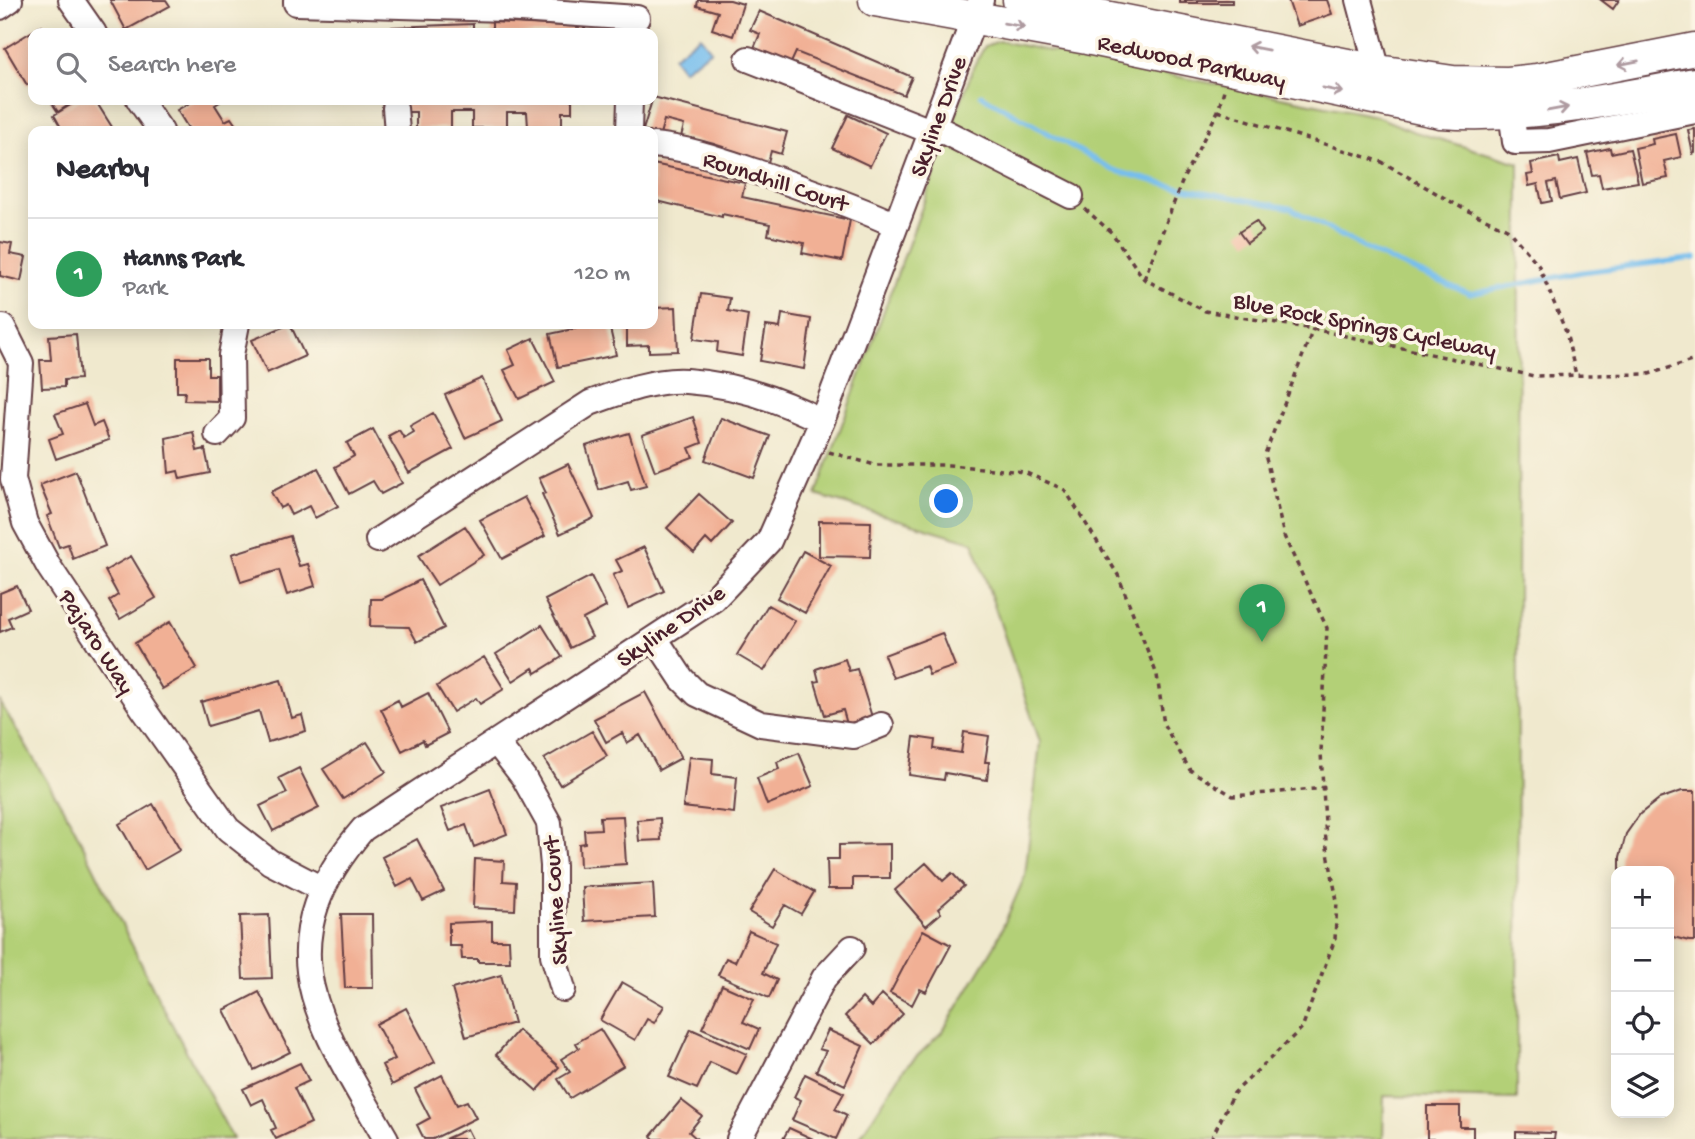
<!DOCTYPE html>
<html lang="en">
<head>
<meta charset="utf-8">
<style>
	body { margin:0; font-family:"Gochi Hand",sans-serif; background:#f2f2f3; color:#2b2b33 }
	.controls { position:absolute; right:21px; bottom:21px; display:grid; overflow:hidden; border-radius:14px; box-shadow:0 4px 18px #0003 }
	.controls button { width:63px; height:63px; display:grid; place-items:center; padding:0; border:0; border-bottom:2px solid #e1e1e2; background:#fff; color:#2b2b33; font:35px sans-serif }
	.you { position:absolute; left:947px; top:502px; width:24px; height:24px; margin:-18px; border:5px solid #fff; border-radius:50%; background:#1a73e8; box-shadow:0 0 0 10px #1a73e833 }
	.badge { display:grid; place-items:center; width:46px; height:46px; border-radius:50%; background:#7c3aed; color:#fff; font-size:23px; font-weight:700 }
	.pin { position:absolute; translate:-50% -58px; filter:drop-shadow(0 2px 4px #0008) }
	.pin::after { content:''; position:absolute; top:37px; width:24px; height:21px; background:inherit; clip-path:polygon(0 0,100% 0,50% 100%) }
	.list { margin:0; padding:0; list-style:none }
	h2 { display:flex; justify-content:space-between; align-items:center; height:91px; margin:0; padding:0 28px; font-size:30px }
	h2 small { font-size:23px; font-weight:400; color:#7c7c81 }
	.list li { display:grid; grid-template-columns:46px 1fr auto; gap:21px; align-items:center; box-sizing:border-box; height:112px; padding:0 28px; border-top:2px solid #e1e1e2 }
	.list b { display:block; font-size:26px; white-space:nowrap }
	.list p { margin:0; font-size:23px; white-space:nowrap; color:#7c7c81 }
	.list em { font-size:23px; font-style:normal; color:#7c7c81 }
	.icon { flex:none; width:38px; height:38px; fill:none; stroke:currentColor; stroke-width:2; stroke-linecap:round; stroke-linejoin:round }
	.map { position:relative; flex:none; width:1695px; height:1139px; overflow:hidden }
	.search { position:absolute; background:#fff; box-shadow:0 4px 18px #0003; left:28px; top:28px; width:630px; height:77px; display:flex; align-items:center; gap:18px; box-sizing:border-box; padding:0 24px; border-radius:14px; color:#7c7c81; font-size:26px }
	.panel { position:absolute; background:#fff; box-shadow:0 4px 18px #0003; left:28px; top:126px; width:630px; height:203px; border-radius:14px }
	.map>svg:first-child { display:block }
	.green { fill:#b3d077; stroke:#7e7851; stroke-width:2 }
	.water { fill:#76beee; stroke:#606e8c; stroke-width:2 }
	.lines { fill:none; stroke-linecap:round; stroke-linejoin:round }
	.stream { stroke:#76beee; stroke-width:5 }
	.building { fill:#f1b095 }
	.minor-casing { stroke:#633d43; stroke-width:28 }
	.major-casing { stroke:#633d43; stroke-width:35 }
	.path { stroke:#633d43; stroke-width:3.5; stroke-dasharray:5 5; stroke-linecap:butt }
	.minor { stroke:#fff; stroke-width:24 }
	.major { stroke:#fff; stroke-width:32 }
	.oneway { stroke:#ae9aa0 }
	.labels { text-anchor:middle; stroke-width:7; stroke-linejoin:round; paint-order:stroke }
	.street-label { font-size:24px; fill:#4a1f2b; stroke:#fcf5e5 }
</style>
</head>
<body>
<div class="map">
<svg width="1695" height="1139" viewBox="0 0 1695 1139">
	<rect width="100%" height="100%" fill="#fcf5e5"/>
	<filter id="ink" filterUnits="userSpaceOnUse"><feTurbulence type="fractalNoise" baseFrequency=".0143" numOctaves="2"/><feDisplacementMap in="SourceGraphic" scale="14" xChannelSelector="R" yChannelSelector="G"/><feConvolveMatrix kernelMatrix="1 2 1 2 8 2 1 2 1" color-interpolation-filters="sRGB"/></filter>
	<filter id="wash" filterUnits="userSpaceOnUse"><feTurbulence type="fractalNoise" baseFrequency=".00686" numOctaves="4" result="noise"/><feDisplacementMap in="SourceGraphic" scale="28" xChannelSelector="R" yChannelSelector="G"/><feGaussianBlur stdDeviation="1.57" result="paint"/><feColorMatrix in="noise" values="0 0 0 0 0 0 0 0 0 0 0 0 0 0 0 0 0 1.4 0 .05"/><feComposite in="paint" operator="in"/></filter>
	<g filter="url(#wash)">
		<rect width="100%" height="100%" fill="#f0e9ce"/>
		<!-- green -->
		<path class="green" d="M999 41 1376 116 1412 131 1519 163 1517 1099 1384 1096 1383 1139H859L904 1069 943 1031 995 945 1025 876 1040 742 973 542 816 495 974 66 985 46Z
			M0 702 73 825 158 998 233 1139H0Z"/>
		<!-- water -->
		<path class="water" d="M700 36 711 50 683 70 673 57Z"/>
		<g class="lines">
			<!-- stream -->
			<path class="stream" d="M981 95 1113 170 1167 185 1290 208 1375 254 1470 294 1582 272 1695 258"/>
		</g>
		<g id="blocks">
			<!-- building -->
			<path class="building" d="M110 0H166L170 6 126 30Z
				M698 0H730L743 4 733 36 712 29 718 12 697 6Z
				M1180 0H1232V3H1180Z
				M1288 0H1327L1332 14 1297 26Z
				M1601 0H1619L1613 9Z
				M759 11 912 77 904 95 796 52 791 63 754 48 760 34 750 30Z
				M492 22 585 27V33H492Z
				M473 24V33H393L392 27Z
				M41 26 46 33H33V81L27 85 5 48Z
				M653 97 787 132 781 154 771 151 767 166 733 157 734 151 681 137 684 125 664 120 660 134 643 130Z
				M50 100H76L58 112Z
				M79 100H95L112 127 106 131H63L54 115Z
				M195 100H223L215 105 225 121 231 118 240 131H190L177 110Z
				M406 100H572V112H562V127H528L527 112H507V128H472V112H451V128H416V112H406Z
				M848 115 886 133 870 166 832 148Z
				M1695 129V153L1693 154 1688 130Z
				M1676 134 1681 157 1664 161 1668 178 1642 183 1635 148 1653 144 1652 139Z
				M1610 148 1611 153 1630 149 1638 182 1602 188 1599 174 1592 175 1587 153Z
				M1559 157 1560 163 1578 159 1586 193 1560 199 1556 181 1548 183 1552 201 1542 203 1538 184 1529 186 1527 175 1533 174 1531 163Z
				M653 164 745 183 742 197 850 220 842 261 802 253 804 243 768 235 770 224 722 214V217L653 200Z
				M1256 221 1263 231 1247 243 1239 232Z
				M0 242 12 244 10 254 26 257 21 281 0 276Z
				M701 294 730 298 728 311 748 315 742 356 717 352 718 342 694 339Z
				M676 307 678 351 649 352V345L627 346V324H653V308Z
				M782 314 811 319 804 369 760 361 766 326 780 328Z
				M290 324 305 356 267 373 252 340Z
				M596 324H609L616 355 558 367 550 334Z
				M76 334 80 379 64 380V387L42 388 40 360H51L49 336Z
				M533 338 555 382 519 399 504 370 515 365 508 350Z
				M177 358H208V375H217V401L184 400 185 392H177Z
				M482 378 502 421 465 438 445 395Z
				M85 404 93 426 102 422 109 440 56 459 49 439 63 434 55 414Z
				M433 413 453 449 409 473 388 436 399 430 404 438 414 432 410 426Z
				M693 417 702 443 689 448 693 457 655 471 642 435Z
				M721 418 770 436 754 478 705 460Z
				M373 429 402 483 381 494 373 481 349 494 335 467 354 456 347 443Z
				M193 432 197 451 205 449 210 473 180 479 178 471 169 473 166 438Z
				M629 433 646 486 631 490 628 481 599 490 586 446Z
				M568 464 594 518 560 534 542 494 546 493 539 478Z
				M318 468 338 506 315 518 309 506 291 515 286 505 280 508 271 492Z
				M76 471 105 546 73 559 68 544 59 547 47 516 52 514 40 485Z
				M699 494 732 523 712 545 706 539 694 553 667 528Z
				M524 497 545 536 502 559 480 520Z
				M819 521 871 522 870 557 819 556Z
				M465 526 484 555 437 585 418 556Z
				M290 536 299 566 308 564 315 586 287 595 279 570 241 582 232 554Z
				M644 547 664 591 628 608 613 575 622 571 616 560Z
				M803 551 831 566 805 613 777 598Z
				M131 556 156 598 120 619 109 601 118 595 105 571Z
				M591 576 606 607 583 619 592 637 570 648 545 600Z
				M420 580 444 628 417 642 409 627 370 626 371 599H382Z
				M17 586 28 609 8 618 12 627 0 632V593Z
				M768 605 795 621 764 671 737 655Z
				M170 622 197 668 162 689 135 643Z
				M542 625 562 657 536 673 533 668 513 681 496 654Z
				M942 633 955 666 929 675 926 666 893 678 884 655Z
				M484 657 504 689 480 704 476 698 453 712 437 686Z
				M845 659 849 671 857 669 872 717 847 724 843 710 825 715 815 682 819 681 816 669Z
				M281 680 292 718 302 715 306 731 268 742 259 711 208 726 201 702Z
				M645 692 681 758 659 770 640 735 627 743 622 733 606 742 594 719Z
				M428 693 448 733 425 745 423 740 402 751 381 709 398 700 401 707Z
				M592 731 607 756 560 785 544 759Z
				M964 732 989 736 985 762H989L987 780 945 773 944 780 909 775 914 737 935 740 934 749 961 753Z
				M367 742 386 772 343 799 323 769Z
				M799 753 813 786 767 805 757 778 779 769 777 762Z
				M689 757 713 759 712 774 737 777 734 813 683 807Z
				M299 768 319 808 273 831 260 806 287 793 279 778Z
				M490 789 507 834 474 847 466 825 450 831 441 808Z
				M1682 791H1695V941H1689L1669 936V871H1620V857L1626 834 1640 814 1659 799Z
				M153 804 180 850 145 870 119 824Z
				M623 816 626 864 580 867 579 844 585 843 584 830 601 829 600 817Z
				M660 818 661 840 639 841 637 820Z
				M417 839 444 891 423 901 412 879 397 887 382 857Z
				M890 844V878H853V889H828L827 859H839V845Z
				M475 859 504 861 503 881 516 882 515 910 473 908Z
				M926 863 943 881 952 873 964 886 938 909 941 913 926 926 895 890Z
				M775 869 814 892 801 914 785 905 772 926 749 912Z
				M653 883 655 917 584 921 582 887Z
				M341 914H372L373 988H345Z
				M269 915 272 978 243 979 240 916Z
				M492 921V940H509L510 962H478V959H462L461 946H449V923Z
				M923 930 951 945 926 992 920 989 912 1005 890 993Z
				M749 931 776 943 763 973 777 980 769 998 718 975 726 958 735 962Z
				M501 975 514 1023 466 1037 452 989Z
				M622 982 664 1006 654 1023 647 1019 635 1040 600 1020Z
				M722 985 754 999 743 1022 759 1029 750 1049 702 1028Z
				M259 992 290 1052 254 1070 224 1010Z
				M882 994 903 1014 874 1044 845 1016 862 998 871 1007Z
				M406 1008 435 1062 392 1085 382 1065 395 1059 376 1024Z
				M600 1029 623 1066 570 1098 558 1079 570 1072 561 1059 579 1048 576 1043Z
				M691 1029 747 1054 737 1074 710 1062 697 1089 669 1077Z
				M518 1030 559 1067 537 1091 496 1055Z
				M828 1030 863 1046 845 1085 816 1071 826 1051 819 1049Z
				M300 1063 309 1081 294 1088 311 1123 276 1139 271 1130 276 1128 263 1099 251 1105 243 1089Z
				M805 1074 844 1093 835 1109 847 1115 836 1139 792 1120 801 1100 794 1097Z
				M442 1075 457 1105 467 1101 476 1118 433 1139H424L417 1125 430 1118 415 1089Z
				M681 1100 702 1116 689 1132 697 1139H654L651 1136Z
				M1427 1106H1460V1127H1473V1139H1427Z
				M789 1128 813 1139H783Z
				M467 1129 472 1139H445Z
				M1516 1132 1555 1133 1554 1139H1516Z"/>
		</g>
	</g>
	<g filter="url(#ink)">
		<use href="#blocks" fill-opacity="0" stroke="#633d43" stroke-width="2"/>
		<g class="lines">
			<defs>
				<path id="minor" d="M71 0 94 33
					M296 0V3L505 9
					M505 0V9L637 18
					M1359 0 1378 71
					M0 7 10 0
					M748 59 933 132
					M1509 95 1515 142 1549 141 1695 111
					M139 100 161 131
					M395 108 397 131
					M935 127 1071 196
					M629 131 630 100
					M653 145C691 148 727 162 763 174 808 190 853 205 896 225
					M3 327 21 363 13 479 25 523 49 567 144 710 228 829 270 862 322 889
					M217 434 232 418 231 355 237 324
					M378 540 590 403C620 392 655 379 686 381 733 384 781 400 822 421
					M655 638 682 679 697 694 761 724 854 736 881 725
					M497 743 524 778 549 823 553 866V955L563 989
					M386 1139C321 1024 260 949 363 829L714 599 769 541 822 421 981 0
					M739 1139 824 978 852 948"/>
				<path id="major" d="M875 0 1087 38 1441 112C1528 118 1610 100 1695 84
					M1019 0 1378 71 1453 82 1508 83 1537 80 1695 49"/>
			</defs>
			<!-- minor casing -->
			<use href="#minor" class="minor-casing"/>
			<!-- major casing -->
			<use href="#major" class="major-casing"/>
			<!-- path -->
			<path class="path" d="M1218 111 1382 162 1464 209 1507 229 1538 264 1566 332 1576 375
				M1085 209 1112 233 1144 279 1205 311 1313 329 1534 376 1649 374 1695 360
				M1144 279 1184 177 1218 111 1224 90
				M829 452 875 465H949L1024 472 1065 490 1118 575 1157 675 1164 725 1190 770 1233 796 1326 788
				M1211 1139 1234 1093 1302 1028 1335 939 1337 901 1326 842 1321 752 1327 628 1284 536 1265 454 1313 329"/>
			<!-- minor -->
			<use href="#minor" class="minor"/>
			<!-- major -->
			<use href="#major" class="major"/>
		</g>
		<!-- one-way arrows -->
		<defs><path id="oneway-shaft" d="M-6 0H5M1.5-3L5.5 0L1.5 3" fill="none" stroke-width="1.6" stroke-linecap="round" stroke-linejoin="round" transform="scale(1.75)"/></defs>
		<g class="oneway">
			<use href="#oneway-shaft" transform="translate(1014 25) rotate(10)"/>
			<use href="#oneway-shaft" transform="translate(1258 48) rotate(-169)"/>
			<use href="#oneway-shaft" transform="translate(1628 63) rotate(169)"/>
			<use href="#oneway-shaft" transform="translate(1333 90) rotate(12)"/>
			<use href="#oneway-shaft" transform="translate(1558 109) rotate(-10)"/>
		</g>
	</g>
	<g class="labels">
		<!-- street labels -->
		<g class="street-label">
			<text transform="translate(1192 60) rotate(12)" y="8">Redwood Parkway</text>
			<text transform="translate(937 116) rotate(-70)" y="8">Skyline Drive</text>
			<text transform="translate(776 180) rotate(18)" y="8">Roundhill Court</text>
			<text transform="translate(1365 324) rotate(11)" y="8">Blue Rock Springs Cycleway</text>
			<text transform="translate(670 625) rotate(-35)" y="8">Skyline Drive</text>
			<text transform="translate(98 641) rotate(57)" y="8">Pajaro Way</text>
			<text transform="translate(554 901) rotate(-94)" y="8">Skyline Court</text>
		</g>
	</g>
</svg>
<div class="controls">
<button>+</button>
<button>−</button>
<button><svg class="icon" aria-label="locate" viewBox="0 0 24 24"><circle cx="12" cy="12" r="6"/><path d="M12 2v4M12 18v4M2 12h4M18 12h4"/></svg></button>
<button><svg class="icon" aria-label="layers" viewBox="0 0 24 24"><path d="M12 4l9 5-9 5-9-5zM3 14l9 5 9-5"/></svg></button>
</div>
<div class="you"></div>
<div class="pin badge" style="left:1262px;top:642px;background:#2e9e5b">1</div>
<div class="search"><svg class="icon" aria-label="search" viewBox="0 0 24 24"><circle cx="10" cy="10" r="6"/><path d="M15 15l6 6"/></svg>Search here</div>
<section class="panel">
<h2>Nearby<small></small></h2>
<ul class="list">
<li><span class="badge" style="background:#2e9e5b">1</span><div><b>Hanns Park</b><p>Park</p></div><em>120 m</em></li>
</ul>
</section>
</div>
</body>
</html>
